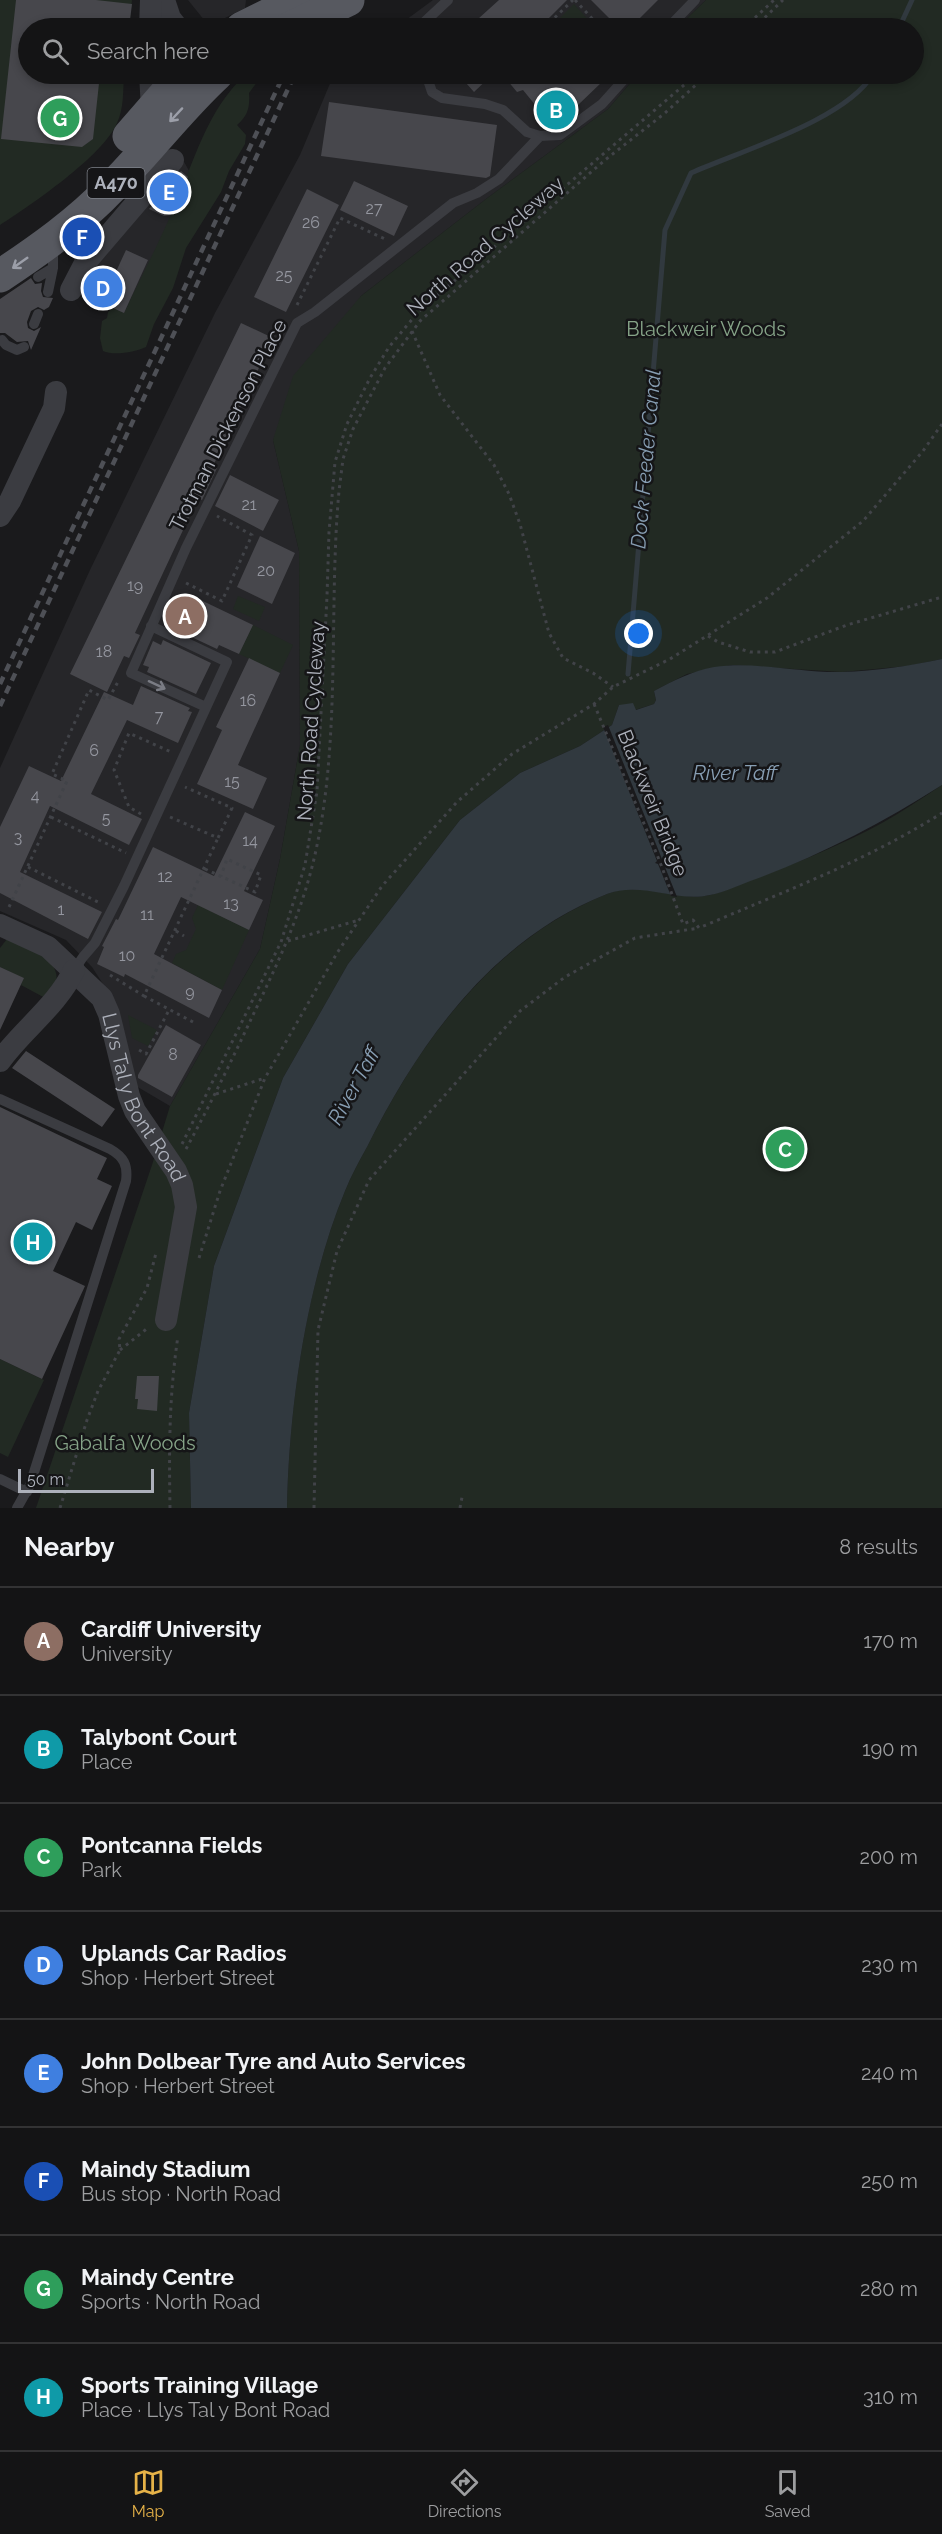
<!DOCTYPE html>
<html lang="en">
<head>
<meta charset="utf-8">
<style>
	body { margin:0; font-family:Raleway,sans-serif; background:#212122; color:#f1f3f6 }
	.scale { position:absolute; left:18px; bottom:15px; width:136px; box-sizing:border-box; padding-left:6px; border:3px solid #adb1bb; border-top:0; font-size:16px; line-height:21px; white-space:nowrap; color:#adb1bb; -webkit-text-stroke:4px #151517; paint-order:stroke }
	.you { position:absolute; left:639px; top:634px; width:21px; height:21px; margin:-15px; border:4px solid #fff; border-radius:50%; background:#1a73e8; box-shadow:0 0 0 9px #1a73e833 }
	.badge { display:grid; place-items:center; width:39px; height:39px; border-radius:50%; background:#e6b248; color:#fff; font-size:20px; font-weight:700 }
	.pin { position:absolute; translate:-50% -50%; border:3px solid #fff; box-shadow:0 2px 6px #0006 }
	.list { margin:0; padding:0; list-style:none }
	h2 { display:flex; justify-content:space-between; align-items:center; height:78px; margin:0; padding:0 24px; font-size:26px }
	h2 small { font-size:20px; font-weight:400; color:#9d9ea0 }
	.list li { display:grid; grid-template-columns:39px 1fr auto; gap:18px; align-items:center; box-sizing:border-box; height:108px; padding:0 24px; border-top:2px solid #333334 }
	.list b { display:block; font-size:22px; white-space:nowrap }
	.list p { margin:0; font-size:20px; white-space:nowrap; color:#9d9ea0 }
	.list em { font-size:20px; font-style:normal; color:#9d9ea0 }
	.icon { flex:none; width:33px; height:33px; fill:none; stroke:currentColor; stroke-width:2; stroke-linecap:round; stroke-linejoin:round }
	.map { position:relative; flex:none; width:942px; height:1508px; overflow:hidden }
	.search { position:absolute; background:#141415; box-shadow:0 3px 9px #0003; left:18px; right:18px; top:18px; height:66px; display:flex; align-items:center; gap:15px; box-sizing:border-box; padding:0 21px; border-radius:33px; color:#9d9ea0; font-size:22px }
	.sheet { height:942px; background:#141415 }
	nav { display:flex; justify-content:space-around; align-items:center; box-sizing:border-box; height:84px; border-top:2px solid #333334; background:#141415; font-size:16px; color:#9d9ea0 }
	nav a { display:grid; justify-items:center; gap:3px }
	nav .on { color:#e6b248 }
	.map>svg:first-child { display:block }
	.built { fill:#262629 }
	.green { fill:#222a23 }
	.water { fill:#31393f }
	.pier { fill:#1a1a1c }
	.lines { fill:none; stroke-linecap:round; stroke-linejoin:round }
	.stream { stroke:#31393f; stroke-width:5 }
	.building { fill:#47474c }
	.path { stroke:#414348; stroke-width:3; stroke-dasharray:3 4.5; stroke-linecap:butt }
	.lane { stroke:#3b3c41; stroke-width:10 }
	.street { stroke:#3b3c41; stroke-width:22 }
	.primary { stroke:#575960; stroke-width:33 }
	.rail { stroke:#4e5056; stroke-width:4.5; stroke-dasharray:8 6; stroke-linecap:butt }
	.primary-bridge { stroke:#575960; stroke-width:33 }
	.oneway { stroke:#9c9fa9 }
	.oneway2 { stroke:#7a7c84 }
	.labels { text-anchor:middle; stroke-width:5; stroke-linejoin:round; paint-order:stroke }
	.number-label { font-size:16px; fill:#94969f }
	.shield { fill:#151517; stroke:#7f828a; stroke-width:1.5 }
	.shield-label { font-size:18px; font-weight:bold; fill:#adb1bb }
	.street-label { font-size:20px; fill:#adb1bb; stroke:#151517 }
	.park-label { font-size:20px; fill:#86a488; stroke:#151517 }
	.water-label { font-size:21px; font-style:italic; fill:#879eb3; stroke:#151517 }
</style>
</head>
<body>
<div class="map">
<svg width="942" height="1508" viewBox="0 0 942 1508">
	<rect width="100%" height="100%" fill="#1a1a1c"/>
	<!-- built -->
	<path class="built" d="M188 0H246L245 8 209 26Z
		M433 0H706L677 28H395Z
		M334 74H638L608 109 486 199 361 296 273 440 299 551 300 745 280 859 260 949 170 1106 136 1086 112 998 92 967 66 940 0 911V768L90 570 215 313 300 155Z
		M183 160 193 178 129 318 81 298 95 268Z"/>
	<!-- green -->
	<path class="green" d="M0 0H132L129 28H28V74H124C123 90 124 109 117 123 103 156 31 205 0 225Z
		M706 0H942V659L908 666 842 672 732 665 687 674 654 691 656 700 654 704 635 710 619 705 612 725 580 746 520 773 460 820 348 964 283 1078 214 1266 189 1413 191 1508H36L152 1165 170 1106 260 949 280 859 300 745 299 551 273 440 293 376 361 296 486 199 608 109 638 74H914V28H677Z
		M574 4 593 25 590 28H550Z
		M246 74H263L249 93C250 107 248 116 237 125L246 135 245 144 229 171 221 192 186 248 173 288 154 324 146 347C135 352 114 356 103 351L100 338 102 321 107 318 108 312 113 308 124 313C141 277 157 247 173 210 194 162 206 111 246 74Z
		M238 596 265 607 259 621 233 609Z
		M253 625 293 645 280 673 239 654Z
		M942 785V1508H287C289 1406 306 1285 345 1191 351 1176 359 1161 367 1147 419 1042 494 939 607 894 642 880 678 903 710 895 727 891 745 882 761 876 802 861 843 844 882 823 902 812 922 798 942 785Z
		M198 905 249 930 222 990 172 963 176 954 186 950 196 929 192 918Z
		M7 939C33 950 76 964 47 999L21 985 23 978 0 967V948Z
		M128 1015 157 1030 148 1046 132 1038Z
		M0 1359 44 1380 8 1457 0 1453Z"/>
	<!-- water -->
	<path class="water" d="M942 659V785C882 823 823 854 756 879 741 884 726 892 710 895 677 903 642 881 607 894 494 938 419 1042 367 1147 359 1161 351 1176 345 1191 306 1285 289 1407 287 1508H191L189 1413 214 1266 283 1078 348 964 460 820 520 773 580 746 612 725 619 705 633 703 636 710 654 704 656 700 654 691C673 681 692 671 714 667 756 661 799 673 842 672 876 671 909 666 942 659Z"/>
	<!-- pier -->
	<path class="pier" d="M608 725 662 859 666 861 663 862 677 897 671 896 658 864 655 863 657 861 603 727Z"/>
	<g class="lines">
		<!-- stream -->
		<path class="stream" d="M899 28 912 0
			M628 674 665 230 691 173C740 151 846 120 873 74"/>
	</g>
	<!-- building -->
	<path class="building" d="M16 0H96L132 4 129 28H28V74H100L93 139 82 147 1 139Z
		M499 0H567L539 28H468Z
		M591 0H658L630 28H619Z
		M458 74H493L474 92Z
		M502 74H594L602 82 554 128 523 90 517 92Z
		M329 102 497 125 490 176 486 178 321 156Z
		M181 171 188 177 171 215 164 216 149 209Z
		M354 181 408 206 394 236 340 210Z
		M307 189 339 205 286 312 254 297Z
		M126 250 148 260 124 313 84 295 97 269 114 276Z
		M31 278 35 284 42 283 41 291 43 297 53 298 49 307 44 310 38 307 31 311 27 322 28 328 34 331 41 327 31 350 28 341 17 342 5 333H0V299Z
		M241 323 273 338 213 466 217 468 202 500 198 498 135 633 140 635 129 658 124 656 107 692 70 674Z
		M230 475 279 500 263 531 215 506Z
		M260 536 295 553 272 604 237 587Z
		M186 593 253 625 239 654 219 645 217 649 170 627Z
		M163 640 211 663 196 694 147 672 149 667 143 665 153 641 161 645Z
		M249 658 280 673 238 765 267 778 253 809 197 784 222 730 216 727Z
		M141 686 190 708 188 711 192 712 178 743 127 720 91 794 142 819 129 845 50 806 20 872 102 912 88 939 0 893V827L29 766 61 781 104 692 133 705Z
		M245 812 275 826 244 891 263 900 249 930 181 897 154 954 222 990 209 1018 125 974 124 977 97 964 104 947 102 946 116 919 118 920 153 847 214 876Z
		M0 967 24 978 0 1030Z
		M166 1025 201 1045 172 1097 138 1078V1075Z
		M26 1051 115 1109 102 1127 12 1068Z
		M0 1107 107 1158 97 1179 112 1186 92 1230 76 1222 53 1271 85 1286 42 1379 0 1359Z
		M137 1376H159L157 1411 137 1409 138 1399H135Z"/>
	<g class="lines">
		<!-- path -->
		<path class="path" d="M575 0 598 25 595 28
			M544 28 573 0
			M744 28 774 0
			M754 28 783 0
			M297 305 340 218 385 239
			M412 331 440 395 494 465 509 494 520 524 549 633 563 658 593 673 613 687
			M186 583 222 601 252 535 217 516
			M708 636 718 642 750 652H775L847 625 942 597
			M594 704 660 862 683 924 693 920 699 928C785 891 862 863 942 813
			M141 814 129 807 114 770 129 733 171 752
			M51 817 126 853
			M170 817 218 838 232 808 185 787
			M28 867 100 903
			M205 869 255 892 261 875 227 859 221 876
			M9 907 67 781 52 774 89 690 108 700 119 680
			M176 931 184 936
			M288 941 359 920
			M110 975 144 996
			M193 1022 144 996 218 838
			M139 1050 146 1054 169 1010
			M216 1094 265 1078
			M182 1144 281 942 305 865 317 791 327 596 329 532 335 462 347 424 370 378 389 347 419 311 697 74
			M186 1149C210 1105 232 1060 253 1015 277 965 300 916 313 863 342 745 328 611 339 491L343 459 353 429 385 368 420 321 605 160 665 113 708 74
			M199 1258 220 1191 265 1078 337 953 382 886 457 802 512 754 594 704 613 687 670 659 767 598 863 521 923 451 942 424
			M120 1350 149 1327
			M60 1508 87 1420 98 1391 120 1350 119 1339 147 1288 156 1253
			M170 1508C169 1448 169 1396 178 1336
			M314 1508 318 1330 337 1251 369 1180 520 1011 565 977 635 938 699 928
			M460 1508 462 1497"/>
		<!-- lane -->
		<path class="lane" d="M418 28 448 0
			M668 28 695 0
			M426 74 432 92 442 98 485 104 503 110 527 132 540 136 560 135 602 104 629 74
			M38 277 53 268
			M48 292 53 268V245
			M34 324 38 314
			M2 340 6 345 17 350 24 347
			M206 707 131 673 186 548 297 323 315 312 453 203 477 193 499 179 540 136
			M74 970 83 957 95 943 124 886 227 662 151 626
			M0 1099 110 1149C124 1157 128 1165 126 1181L30 1485 17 1508
			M0 1479 27 1492"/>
		<!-- street -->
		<g class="street">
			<path d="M164 0 170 18 178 28"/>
			<path d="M150 28 151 0"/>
			<path d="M150 74 152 108"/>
			<path d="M71 290 85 263 173 160"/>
			<path d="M0 516 10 501 54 408 56 392"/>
			<path id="s1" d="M0 925 48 947 102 998 109 1014 129 1096 135 1111 176 1171 182 1185 186 1207 166 1320"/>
			<path d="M0 1061C23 1029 57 1006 74 970"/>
		</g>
		<!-- primary -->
		<path class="primary" d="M242 28 299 0
			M129 136 183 74
			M0 276C39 250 79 222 111 188 148 151 179 109 217 74"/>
		<!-- rail -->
		<path class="rail" d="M305 28 319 0
			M316 28 329 0
			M0 684 284 74
			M0 706 295 74"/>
		<!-- primary-bridge -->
		<path class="primary-bridge" d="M290 28 348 0"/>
	</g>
	<!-- one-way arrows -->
	<defs><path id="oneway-shaft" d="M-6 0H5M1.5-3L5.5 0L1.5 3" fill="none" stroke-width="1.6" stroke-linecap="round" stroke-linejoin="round" transform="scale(1.5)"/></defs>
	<g class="oneway">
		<use href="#oneway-shaft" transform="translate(176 115) rotate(133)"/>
		<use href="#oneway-shaft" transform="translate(20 263) rotate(145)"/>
	</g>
	<use class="oneway2" href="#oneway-shaft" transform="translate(157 685) rotate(25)"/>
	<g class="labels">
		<!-- number labels -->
		<g class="number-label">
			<text x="374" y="214">27</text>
			<text x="311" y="228">26</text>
			<text x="284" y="281">25</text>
			<text x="249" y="510">21</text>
			<text x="266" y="576">20</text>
			<text x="135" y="591">19</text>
			<text x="104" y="657">18</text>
			<text x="248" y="706">16</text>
			<text x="159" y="722">7</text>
			<text x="94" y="756">6</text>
			<text x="232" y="787">15</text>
			<text x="35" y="801">4</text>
			<text x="106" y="824">5</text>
			<text x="18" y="843">3</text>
			<text x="250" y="846">14</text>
			<text x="165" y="882">12</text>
			<text x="231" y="909">13</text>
			<text x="61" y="915">1</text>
			<text x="147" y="920">11</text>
			<text x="127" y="961">10</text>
			<text x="190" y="997">9</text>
			<text x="173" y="1060">8</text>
		</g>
		<!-- shield labels -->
		<rect class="shield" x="87.5" y="168" width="57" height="30" rx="4.5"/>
		<g class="shield-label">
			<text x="116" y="189">A470</text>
		</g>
		<!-- street labels -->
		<g class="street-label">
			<text transform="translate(485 246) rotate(-41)" y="7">North Road Cycleway</text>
			<text transform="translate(228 425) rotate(-63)" y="7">Trotman Dickenson Place</text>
			<text transform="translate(311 721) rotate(-86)" y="7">North Road Cycleway</text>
			<text transform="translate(653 803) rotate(68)" y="7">Blackweir Bridge</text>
			<text dy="7" stroke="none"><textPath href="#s1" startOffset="236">Llys Tal y Bont Road</textPath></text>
		</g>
		<!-- park labels -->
		<g class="park-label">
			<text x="706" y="336">Blackweir Woods</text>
			<text x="125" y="1450">Gabalfa Woods</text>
		</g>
		<!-- water labels -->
		<g class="water-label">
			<text transform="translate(646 459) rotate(-85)" y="7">Dock Feeder Canal</text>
			<text x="735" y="780">River Taff</text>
			<text transform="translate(354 1086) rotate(-61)" y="7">River Taff</text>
		</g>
	</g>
</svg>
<div class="scale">50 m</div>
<div class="you"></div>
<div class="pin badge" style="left:185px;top:616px;background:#8d6e63">A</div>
<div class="pin badge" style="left:556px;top:110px;background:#0f9aa8">B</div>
<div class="pin badge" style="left:785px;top:1149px;background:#2e9e5b">C</div>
<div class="pin badge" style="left:103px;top:288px;background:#3f7fe0">D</div>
<div class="pin badge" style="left:169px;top:192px;background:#3f7fe0">E</div>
<div class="pin badge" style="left:82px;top:237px;background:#1a4fb4">F</div>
<div class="pin badge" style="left:60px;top:118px;background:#2e9e5b">G</div>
<div class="pin badge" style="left:33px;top:1242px;background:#0f9aa8">H</div>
<div class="search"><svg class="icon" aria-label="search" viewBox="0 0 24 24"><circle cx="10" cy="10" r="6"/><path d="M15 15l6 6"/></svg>Search here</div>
</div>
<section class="sheet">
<h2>Nearby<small>8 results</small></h2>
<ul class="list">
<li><span class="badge" style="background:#8d6e63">A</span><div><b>Cardiff University</b><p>University</p></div><em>170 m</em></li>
<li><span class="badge" style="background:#0f9aa8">B</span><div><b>Talybont Court</b><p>Place</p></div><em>190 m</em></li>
<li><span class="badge" style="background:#2e9e5b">C</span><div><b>Pontcanna Fields</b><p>Park</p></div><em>200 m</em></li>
<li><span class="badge" style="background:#3f7fe0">D</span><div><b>Uplands Car Radios</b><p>Shop · Herbert Street</p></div><em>230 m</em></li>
<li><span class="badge" style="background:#3f7fe0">E</span><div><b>John Dolbear Tyre and Auto Services</b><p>Shop · Herbert Street</p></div><em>240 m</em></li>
<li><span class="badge" style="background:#1a4fb4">F</span><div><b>Maindy Stadium</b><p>Bus stop · North Road</p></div><em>250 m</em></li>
<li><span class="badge" style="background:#2e9e5b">G</span><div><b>Maindy Centre</b><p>Sports · North Road</p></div><em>280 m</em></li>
<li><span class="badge" style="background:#0f9aa8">H</span><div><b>Sports Training Village</b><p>Place · Llys Tal y Bont Road</p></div><em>310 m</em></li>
</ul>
</section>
<nav>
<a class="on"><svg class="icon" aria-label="map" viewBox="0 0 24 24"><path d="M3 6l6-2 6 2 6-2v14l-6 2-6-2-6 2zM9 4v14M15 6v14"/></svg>Map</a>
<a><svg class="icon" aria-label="directions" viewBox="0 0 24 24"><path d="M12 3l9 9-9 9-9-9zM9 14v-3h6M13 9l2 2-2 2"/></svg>Directions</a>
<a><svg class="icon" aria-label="saved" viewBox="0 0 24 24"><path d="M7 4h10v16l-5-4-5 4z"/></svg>Saved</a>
</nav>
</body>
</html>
